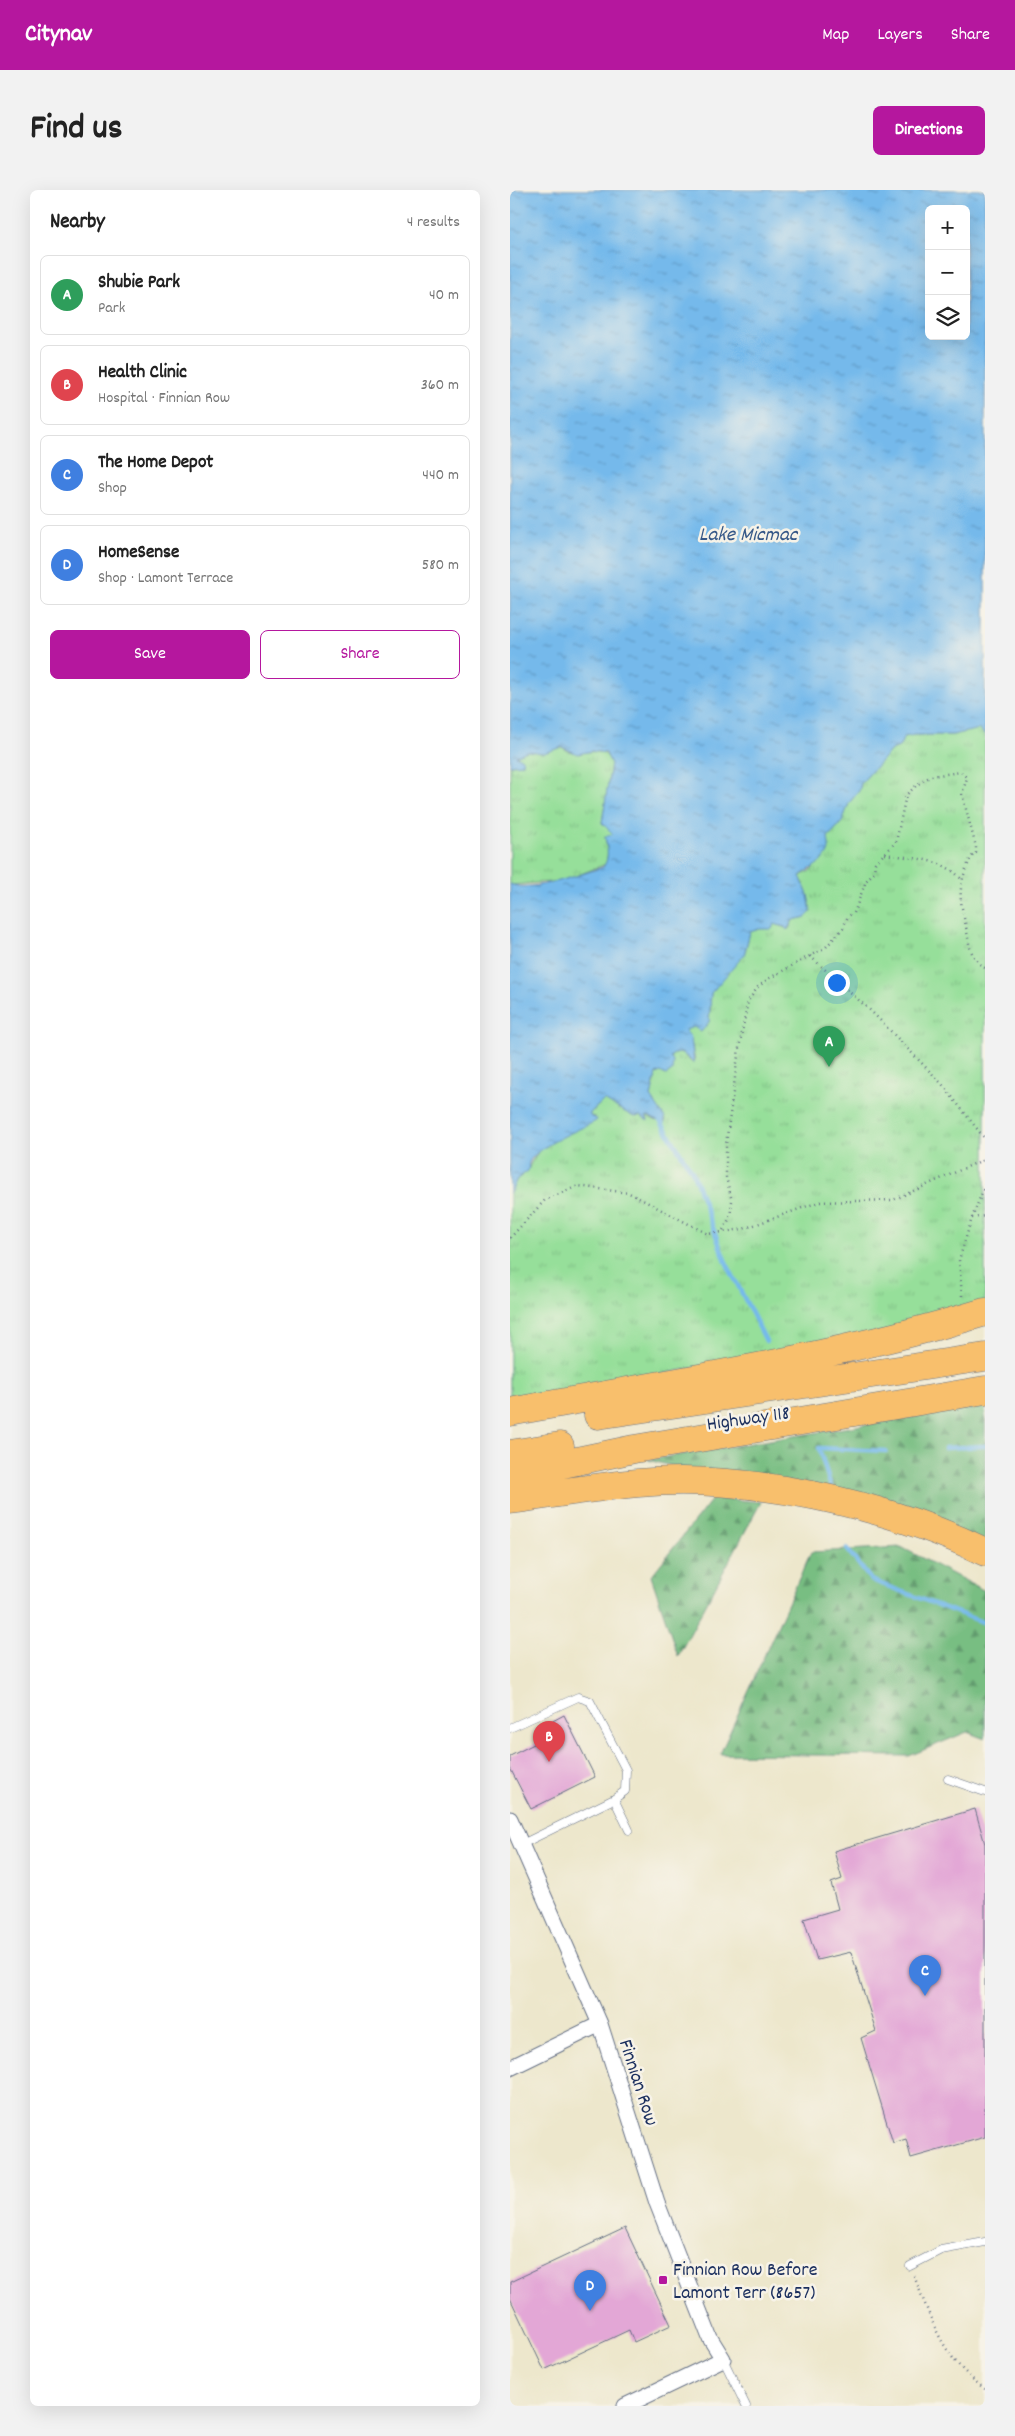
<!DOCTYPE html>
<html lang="en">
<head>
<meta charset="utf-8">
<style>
	body { margin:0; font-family:Dekko,sans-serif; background:#f2f2f2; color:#222 }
	.controls { position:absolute; right:15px; top:15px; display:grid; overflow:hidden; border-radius:8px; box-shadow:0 5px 20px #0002 }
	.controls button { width:45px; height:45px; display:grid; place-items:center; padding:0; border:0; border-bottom:1px solid #e0e0e0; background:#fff; color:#222; font:25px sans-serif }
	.you { position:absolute; left:326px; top:792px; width:18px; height:18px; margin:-12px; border:4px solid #fff; border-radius:50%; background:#1a73e8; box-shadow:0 0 0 8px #1a73e833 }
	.badge { display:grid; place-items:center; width:32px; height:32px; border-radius:50%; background:#b5179e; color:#fff; font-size:16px; font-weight:700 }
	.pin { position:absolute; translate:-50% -41px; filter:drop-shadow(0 1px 2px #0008) }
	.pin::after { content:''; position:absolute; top:26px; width:18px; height:15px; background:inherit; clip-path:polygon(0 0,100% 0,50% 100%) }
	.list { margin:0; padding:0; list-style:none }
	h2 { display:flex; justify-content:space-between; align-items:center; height:65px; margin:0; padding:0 20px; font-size:21px }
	h2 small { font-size:16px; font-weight:400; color:#767676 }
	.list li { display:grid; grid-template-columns:32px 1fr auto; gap:15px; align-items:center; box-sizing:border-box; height:80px; margin:0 10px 10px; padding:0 10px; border:1px solid #e0e0e0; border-radius:8px }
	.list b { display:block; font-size:19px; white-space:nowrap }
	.list p { margin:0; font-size:16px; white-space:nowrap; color:#767676 }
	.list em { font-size:16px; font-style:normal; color:#767676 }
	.actions { display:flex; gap:10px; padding:15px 20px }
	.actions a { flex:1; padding:11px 0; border:1px solid #b5179e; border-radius:8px; text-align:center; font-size:18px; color:#b5179e }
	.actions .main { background:#b5179e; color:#fff }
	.icon { flex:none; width:28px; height:28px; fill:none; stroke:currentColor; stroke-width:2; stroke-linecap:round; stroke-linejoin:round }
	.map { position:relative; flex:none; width:475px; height:2216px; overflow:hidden; border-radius:8px }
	header { display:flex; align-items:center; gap:30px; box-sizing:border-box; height:70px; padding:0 25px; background:#b5179e; color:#fff }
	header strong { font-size:24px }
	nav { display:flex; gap:28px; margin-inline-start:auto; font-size:18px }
	.intro { display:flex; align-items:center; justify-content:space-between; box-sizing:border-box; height:120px; padding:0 30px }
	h1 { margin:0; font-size:35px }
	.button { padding:12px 22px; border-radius:8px; background:#b5179e; color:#fff; font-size:18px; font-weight:700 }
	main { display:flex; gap:30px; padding:0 30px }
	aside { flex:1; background:#fff; border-radius:8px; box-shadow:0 5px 20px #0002 }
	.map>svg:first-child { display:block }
	.forest { fill:url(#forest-firs); stroke:#4a7670 }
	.park { fill:url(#park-tufts); stroke:#58877c }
	.water { fill:url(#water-ripples); stroke:#4874a4; fill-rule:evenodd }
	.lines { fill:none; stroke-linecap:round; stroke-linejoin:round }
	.stream { stroke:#75b9eb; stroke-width:4.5 }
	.building { fill:#e3a7d6 }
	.service-casing { stroke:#646f84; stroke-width:9 }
	.minor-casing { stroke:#646f84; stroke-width:17 }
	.motorway-casing { stroke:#646f84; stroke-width:29 }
	.path { stroke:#646f84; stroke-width:2.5; stroke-dasharray:1 4; stroke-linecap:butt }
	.service { stroke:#fff; stroke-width:8 }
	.minor { stroke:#fff; stroke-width:15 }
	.motorway { stroke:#f8bf6c; stroke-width:28 }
	.poi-dot { fill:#b5179e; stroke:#f7f3e8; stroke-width:2 }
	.labels { text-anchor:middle; stroke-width:5; stroke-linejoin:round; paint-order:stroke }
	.street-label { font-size:20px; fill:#1b2f5e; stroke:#f7f3e8 }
	.poi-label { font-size:20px; fill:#1b2f5e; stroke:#f7f3e8; text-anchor:start }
	.water-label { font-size:21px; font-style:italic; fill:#365888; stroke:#f7f3e8 }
</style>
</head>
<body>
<header>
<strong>Citynav</strong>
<nav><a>Map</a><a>Layers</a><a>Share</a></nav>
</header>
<div class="intro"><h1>Find us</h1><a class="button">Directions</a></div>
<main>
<aside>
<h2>Nearby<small>4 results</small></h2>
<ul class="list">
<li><span class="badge" style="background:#2e9e5b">A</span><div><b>Shubie Park</b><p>Park</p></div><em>40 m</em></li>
<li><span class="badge" style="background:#e0444e">B</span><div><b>Health Clinic</b><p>Hospital · Finnian Row</p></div><em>360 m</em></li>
<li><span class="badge" style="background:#3f7fe0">C</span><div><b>The Home Depot</b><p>Shop</p></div><em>440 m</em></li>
<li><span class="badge" style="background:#3f7fe0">D</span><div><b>HomeSense</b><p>Shop · Lamont Terrace</p></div><em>580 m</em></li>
</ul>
<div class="actions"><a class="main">Save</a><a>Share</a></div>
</aside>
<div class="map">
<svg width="475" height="2216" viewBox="0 0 475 2216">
	<defs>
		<pattern id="forest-firs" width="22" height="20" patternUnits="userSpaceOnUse" patternTransform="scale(1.25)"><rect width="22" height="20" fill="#78be82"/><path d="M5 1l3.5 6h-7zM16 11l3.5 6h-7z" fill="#629b6e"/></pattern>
		<pattern id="park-tufts" width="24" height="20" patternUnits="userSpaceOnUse" patternTransform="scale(1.25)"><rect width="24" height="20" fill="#96df9a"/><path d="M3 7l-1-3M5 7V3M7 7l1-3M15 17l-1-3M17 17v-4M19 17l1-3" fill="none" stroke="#81c087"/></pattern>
		<pattern id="water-ripples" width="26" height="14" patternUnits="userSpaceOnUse" patternTransform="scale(1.25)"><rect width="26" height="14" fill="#75b9eb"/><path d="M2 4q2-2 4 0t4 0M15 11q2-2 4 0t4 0" fill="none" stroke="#5f97c2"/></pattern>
	</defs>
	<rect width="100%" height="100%" fill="#f7f3e8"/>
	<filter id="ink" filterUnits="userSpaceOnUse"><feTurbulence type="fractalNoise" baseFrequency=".02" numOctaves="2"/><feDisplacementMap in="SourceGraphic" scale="10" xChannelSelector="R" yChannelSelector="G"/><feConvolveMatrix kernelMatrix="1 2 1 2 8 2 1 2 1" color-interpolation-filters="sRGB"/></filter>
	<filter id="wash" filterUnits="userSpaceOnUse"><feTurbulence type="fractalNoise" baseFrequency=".0096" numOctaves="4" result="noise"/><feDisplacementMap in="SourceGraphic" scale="20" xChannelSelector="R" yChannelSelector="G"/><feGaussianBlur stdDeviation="1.12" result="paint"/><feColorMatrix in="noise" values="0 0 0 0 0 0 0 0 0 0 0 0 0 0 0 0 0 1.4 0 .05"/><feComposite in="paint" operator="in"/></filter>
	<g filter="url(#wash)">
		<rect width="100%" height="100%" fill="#ede7cc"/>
		<!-- forest -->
		<path class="forest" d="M475 1215V1353L138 1270Z
			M203 1308 251 1312 168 1466 141 1386Z
			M391 1357 475 1401V1549L457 1542 399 1566 210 1564 301 1362Z"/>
		<!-- park -->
		<path class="park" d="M470 539 475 546V1122L0 1213V1003L7 989 18 981C25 951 64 946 85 927L79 926 80 923 94 910 124 927 130 926 138 930 136 926 147 931V916L141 907 146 884 150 882 163 864 172 863 181 872 185 870 180 848 174 840 199 832 201 803 235 762 240 742 264 734 279 739 283 730 296 727 301 722 298 705 290 686 302 680 318 647 332 632 339 613 349 601 351 593 381 560 389 557 394 547 404 545H442Z
			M52 557C67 571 95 550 101 574L92 633 103 644 101 647H95L98 662 96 674 53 691 2 695 0 694V575L13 574 6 567 8 563 18 560 31 563Z"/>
		<!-- water -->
		<path class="water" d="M0 0H475V546L470 539 442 545H404L394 547 389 557 381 560 351 593 349 601 339 613 332 632 318 647C318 650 319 652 319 655 321 670 298 679 290 686L298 705 301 722 296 727 283 730 277 740 275 737 264 734 262 739H249L240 742 234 765 201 803 199 832 191 842 184 837 175 840 181 848 184 873 172 863 163 864 160 867 163 872 162 881 156 885 150 882 146 884 141 907 155 928V932C147 934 143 926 136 926L138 931 130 926 124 927 94 910 80 923V926L87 929 86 931C71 939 24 957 19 973 18 976 19 979 18 981L7 989 0 1003V694C20 703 72 684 93 677 100 669 97 656 95 647L103 644 92 633 101 574 96 563 82 561 68 564 52 557 34 563 17 561 6 566 12 569 13 574 0 575ZM419 19H456V146H419Z"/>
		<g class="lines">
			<!-- stream -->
			<path class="stream" d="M148 927 183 983 215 1070 256 1151
				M435 1258 475 1256
				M321 1297 309 1258 376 1261
				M337 1359 361 1390 475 1433"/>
		</g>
		<g id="blocks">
			<!-- building -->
			<path class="building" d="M54 1525 85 1587 21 1619 0 1578V1566L44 1544 39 1533Z
				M465 1619 475 1654V1947L401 1968 396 1949 383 1953 351 1848 366 1841 341 1762 307 1770 294 1729 328 1719 321 1693 332 1689 324 1661Z
				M115 2038 161 2135 124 2152 119 2140 34 2180 0 2108V2092Z"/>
		</g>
	</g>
	<g filter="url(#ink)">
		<use href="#blocks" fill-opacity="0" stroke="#646f84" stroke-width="1"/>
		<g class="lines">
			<defs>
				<path id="service" d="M0 1538 68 1507 80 1511 116 1580 115 1601 104 1609 12 1654
					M438 1589 475 1602
					M104 1609 119 1640
					M400 2076 431 2060 475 2052
					M213 2169 236 2216"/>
				<path id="minor" d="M0 1629 90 1834 147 2013 200 2148 213 2169 115 2216
					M0 1878 90 1834"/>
				<path id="motorway" d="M0 1222C159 1193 320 1169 475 1122
					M88 1225 475 1167
					M0 1264 50 1256
					M0 1285 124 1259 475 1200
					M0 1310C43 1304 85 1297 128 1293 237 1283 377 1314 475 1362"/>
			</defs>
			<!-- service casing -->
			<use href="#service" class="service-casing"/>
			<!-- minor casing -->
			<use href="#minor" class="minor-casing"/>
			<!-- motorway casing -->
			<use href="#motorway" class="motorway-casing"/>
			<!-- path -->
			<path class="path" d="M375 664C402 669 433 667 452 690
				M300 766 362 822 432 894 475 949
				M462 1028 475 1026
				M213 1040 220 1028 222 1011 216 987V954L229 858 238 811 248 797 258 789 316 757 333 738 338 726 344 723 356 691 364 682 365 673 386 652 396 605 408 594 421 586 451 582 457 588 452 604 466 657V663C460 667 459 672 456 679 447 703 451 713 456 737 460 755 458 765 475 778
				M0 1048 35 1010 68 996 119 1003 198 1044 233 1039 309 1012 383 1010 475 969
				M452 1106 449 1070 462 1028 475 995
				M404 2086C423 2133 432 2168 475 2199"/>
			<!-- service -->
			<use href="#service" class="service"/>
			<!-- minor -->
			<use href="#minor" class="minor"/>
			<!-- motorway -->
			<use href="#motorway" class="motorway"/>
		</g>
	</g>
	<!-- markers -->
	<rect class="poi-dot" x="148" y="2085" width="10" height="10" rx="2.5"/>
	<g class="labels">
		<!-- street labels -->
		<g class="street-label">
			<text transform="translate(238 1227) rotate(-8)" y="7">Highway 118</text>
			<text transform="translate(130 1892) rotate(72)" y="7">Finnian Row</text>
		</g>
		<!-- poi labels -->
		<g class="poi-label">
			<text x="163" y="2085">Finnian Row Before<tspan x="163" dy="23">Lamont Terr (8657)</tspan></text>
		</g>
		<!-- water labels -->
		<g class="water-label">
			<text x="238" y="350">Lake Micmac</text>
		</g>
	</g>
</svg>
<div class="controls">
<button>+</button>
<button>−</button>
<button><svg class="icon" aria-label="layers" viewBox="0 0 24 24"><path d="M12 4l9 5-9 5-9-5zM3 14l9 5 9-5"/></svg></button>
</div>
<div class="you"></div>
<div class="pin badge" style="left:319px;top:877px;background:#2e9e5b">A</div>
<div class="pin badge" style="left:39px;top:1572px;background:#e0444e">B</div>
<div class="pin badge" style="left:415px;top:1806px;background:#3f7fe0">C</div>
<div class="pin badge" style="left:80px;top:2121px;background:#3f7fe0">D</div>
</div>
</main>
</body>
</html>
